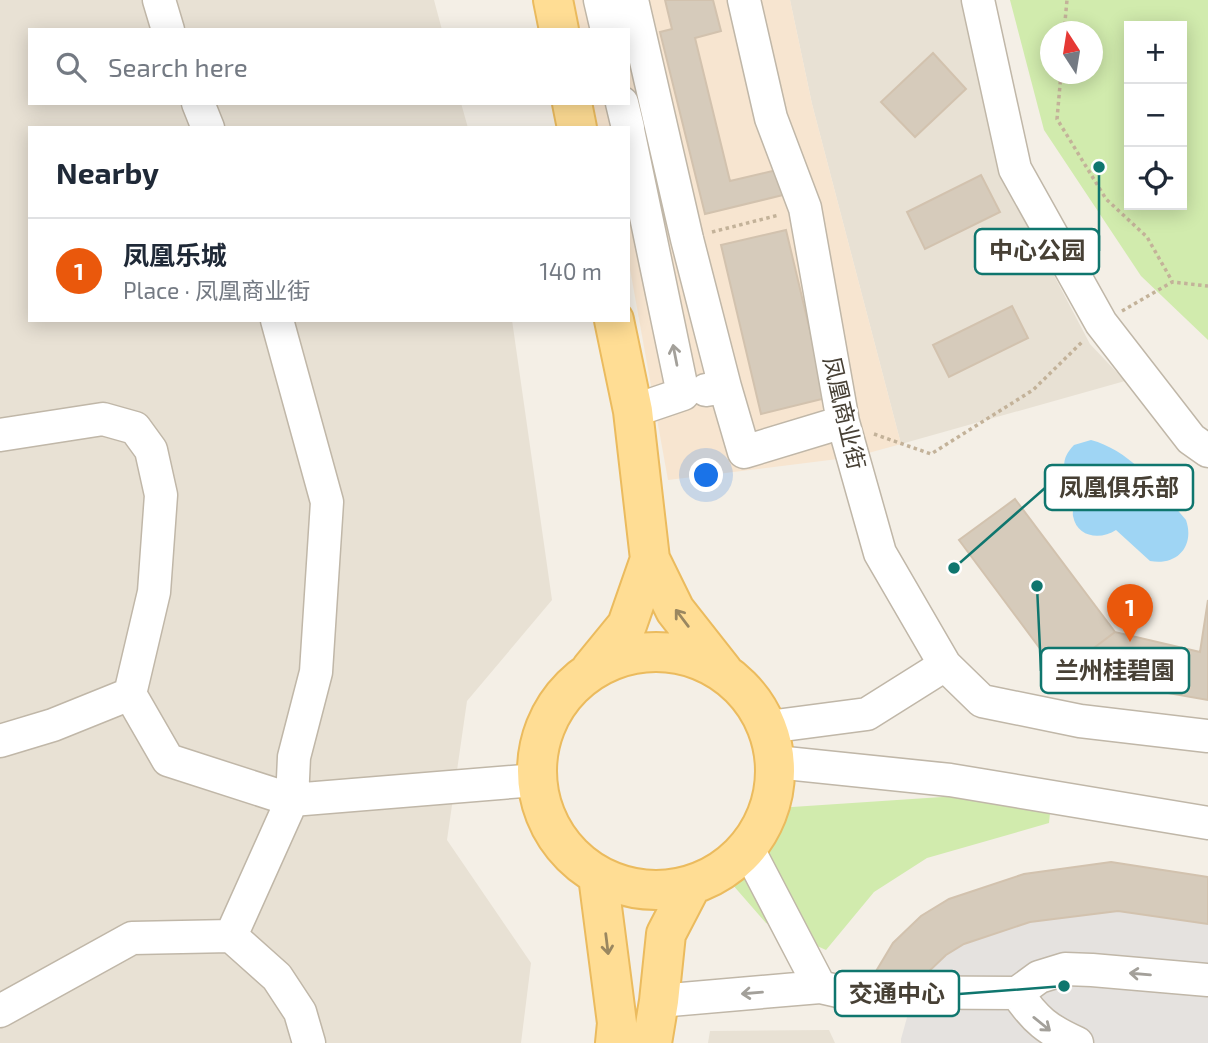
<!DOCTYPE html>
<html lang="en">
<head>
<meta charset="utf-8">
<style>
	body { margin:0; font-family:"Exo 2","Noto Sans SC",sans-serif; background:#f2f2f3; color:#1f2937 }
	.controls { position:absolute; right:21px; top:21px; display:grid; overflow:hidden; border-radius:0px; box-shadow:0 4px 18px #0003 }
	.controls button { width:63px; height:63px; display:grid; place-items:center; padding:0; border:0; border-bottom:2px solid #e0e1e3; background:#fff; color:#1f2937; font:35px sans-serif }
	.compass { position:absolute; left:1040px; top:21px; width:63px; height:63px; border-radius:50%; background:#fff; box-shadow:0 4px 18px #0003; rotate:348deg }
	.you { position:absolute; left:707px; top:476px; width:24px; height:24px; margin:-18px; border:5px solid #fff; border-radius:50%; background:#1a73e8; box-shadow:0 0 0 10px #1a73e833 }
	.badge { display:grid; place-items:center; width:46px; height:46px; border-radius:50%; background:#ea580c; color:#fff; font-size:23px; font-weight:700 }
	.pin { position:absolute; translate:-50% -58px; filter:drop-shadow(0 2px 4px #0008) }
	.pin::after { content:''; position:absolute; top:37px; width:24px; height:21px; background:inherit; clip-path:polygon(0 0,100% 0,50% 100%) }
	.list { margin:0; padding:0; list-style:none }
	h2 { display:flex; justify-content:space-between; align-items:center; height:91px; margin:0; padding:0 28px; font-size:30px }
	h2 small { font-size:23px; font-weight:400; color:#747a83 }
	.list li { display:grid; grid-template-columns:46px 1fr auto; gap:21px; align-items:center; box-sizing:border-box; height:105px; padding:0 28px; border-top:2px solid #e0e1e3 }
	.list b { display:block; font-size:26px; white-space:nowrap }
	.list p { margin:0; font-size:23px; white-space:nowrap; color:#747a83 }
	.list em { font-size:23px; font-style:normal; color:#747a83 }
	.icon { flex:none; width:38px; height:38px; fill:none; stroke:currentColor; stroke-width:2; stroke-linecap:round; stroke-linejoin:round }
	.map { position:relative; flex:none; width:1208px; height:1043px; overflow:hidden }
	.search { position:absolute; background:#fff; box-shadow:0 4px 18px #0003; left:28px; top:28px; width:602px; height:77px; display:flex; align-items:center; gap:18px; box-sizing:border-box; padding:0 24px; border-radius:0px; color:#747a83; font-size:26px }
	.panel { position:absolute; background:#fff; box-shadow:0 4px 18px #0003; left:28px; top:126px; width:602px; height:196px; border-radius:0px }
	.map>svg:first-child { display:block }
	.residential { fill:#e8e1d4 }
	.commercial { fill:#f7e5d0 }
	.green { fill:#d1ebad; fill-rule:evenodd }
	.parking { fill:#e5e2df }
	.water { fill:#9fd5f4 }
	.building { fill:#d6cbbb; stroke:#d2c2ae; stroke-width:2 }
	.lines { fill:none; stroke-linecap:round; stroke-linejoin:round }
	.minor-casing { stroke:#c0b7a8; stroke-width:35 }
	.major-casing { stroke:#ebbb5e; stroke-width:42 }
	.path { stroke:#c3b299; stroke-width:3.5; stroke-dasharray:3.5 3.5; stroke-linecap:butt }
	.minor { stroke:#fff; stroke-width:32 }
	.major { stroke:#ffdd94; stroke-width:38 }
	.oneway { stroke:#a3a09a }
	.oneway2 { stroke:#9a8760 }
	.labels { text-anchor:middle; stroke-width:6; stroke-linejoin:round; paint-order:stroke }
	.street-label { font-size:23px; fill:#474035; stroke:#fff }
	.leader { fill:none; stroke:#0f766e; stroke-width:2.5 }
	.callout-dot { fill:#0f766e; stroke:#fff; stroke-width:2.5 }
	.callout { fill:#fff; stroke:#0f766e; stroke-width:2.5 }
	.callout-label { font-size:24px; text-anchor:middle; font-weight:bold; fill:#474035 }
</style>
</head>
<body>
<div class="map">
<svg width="1208" height="1043" viewBox="0 0 1208 1043">
	<rect width="100%" height="100%" fill="#f4efe6"/>
	<!-- residential -->
	<path class="residential" d="M0 0H434L442 30H30V103H461L468 128H30V320H512L552 600 467 701 447 840 531 963 521 1043H0Z
		M790 0H963L1000 173 1090 344 1125 381 901 444 812 104Z
		M829 1030 835 1043H708L710 1031Z"/>
	<!-- commercial -->
	<path class="commercial" d="M568 0H790L812 104 901 444 854 457 668 480 628 258V128H597L591 103H628V30H573Z"/>
	<!-- green -->
	<path class="green" d="M1010 0H1208V340L1141 276 1044 130ZM1129 26H1182V205H1129ZM1050 32H1092V74H1050Z
		M957 796 1051 803 1049 823 927 858 874 892 826 950 766 923 725 876 747 810Z"/>
	<!-- parking -->
	<path class="parking" d="M1118 911 1208 924V1043H901V1039L913 996 925 975 946 955 964 944 1030 922Z"/>
	<!-- water -->
	<path class="water" d="M1091 440C1132 451 1159 489 1186 520 1195 546 1177 566 1150 561L1116 530C1101 540 1077 538 1073 516 1072 510 1075 505 1075 500 1072 477 1053 467 1074 445Z"/>
	<!-- building -->
	<path class="building" d="M665 0H713L721 31 695 38 730 181 777 170 783 195 705 214 660 32 672 29Z
		M933 53 966 89 915 137 881 102Z
		M981 175 1000 212 925 249 907 212Z
		M786 230 826 398 761 414 721 245Z
		M1012 306 1028 338 949 377 933 345Z
		M1015 499 1115 632 1059 674 959 540Z
		M1208 600V700L1059 674 1115 632 1200 652Z
		M1111 862 1208 877V924L1118 911 1030 922 964 944 946 955 925 975 913 996 875 973 893 943 921 916 949 899 1024 874Z"/>
	<g class="lines">
		<defs>
			<path id="minor" d="M159 0 168 30
				M600 0 607 30
				M632 0 687 239 725 387
				M744 0 771 118 805 208 843 422 880 553 945 665 982 701 1080 721 1208 736
				M978 0 1015 169 1101 323 1191 439 1208 451
				M198 103 208 128
				M622 103 628 128
				M628 130 683 394 633 411
				M706 390 725 387 744 452 843 422
				M0 435 103 419 135 428 151 450 161 495 154 592 130 694 168 760 292 800 536 780
				M768 727 867 714 945 665
				M0 741 53 725 130 694
				M776 762 950 780 1208 823
				M748 849 820 987 842 992 1017 993 1039 977 1065 969 1092 970 1208 980
				M231 936 292 800 294 757 316 672 327 502 277 320
				M1017 993C1035 1020 1048 1030 1077 1043
				M659 1001 820 987
				M0 1011 132 938 231 936 277 977 300 1012 309 1043"/>
			<path id="major" d="M553 0 559 30
				M572 103 577 128
				M614 320 633 411 650 559 675 610 723 671
				M537 771a119 119 0 1 1 238 0a119 119 0 1 1-238 0Z
				M591 669 627 625 650 559
				M598 876 617 1023 615 1043
				M652 1043 659 1001 666 934 691 886"/>
		</defs>
		<!-- minor casing -->
		<use href="#minor" class="minor-casing"/>
		<!-- major casing -->
		<use href="#major" class="major-casing"/>
		<!-- path -->
		<path class="path" d="M1064 32 1067 0
			M1061 74 1057 119 1106 199 1147 237 1172 281
			M712 232 779 215
			M1122 311 1172 282 1208 286
			M874 434 931 454 1033 390 1083 341"/>
		<!-- minor -->
		<use href="#minor" class="minor"/>
		<!-- major -->
		<use href="#major" class="major"/>
	</g>
	<!-- one-way arrows -->
	<defs><path id="oneway-shaft" d="M-6 0H5M1.5-3L5.5 0L1.5 3" fill="none" stroke-width="1.6" stroke-linecap="round" stroke-linejoin="round" transform="scale(1.75)"/></defs>
	<g class="oneway">
		<use href="#oneway-shaft" transform="translate(675 355) rotate(-101)"/>
		<use href="#oneway-shaft" transform="translate(1140 974) rotate(-175)"/>
		<use href="#oneway-shaft" transform="translate(752 993) rotate(175)"/>
		<use href="#oneway-shaft" transform="translate(1042 1024) rotate(39)"/>
	</g>
	<g class="oneway2">
		<use href="#oneway-shaft" transform="translate(682 618) rotate(-127)"/>
		<use href="#oneway-shaft" transform="translate(607 944) rotate(83)"/>
	</g>
	<g class="labels">
		<!-- street labels -->
		<g class="street-label">
			<text transform="translate(844 413) rotate(77)" y="8">凤凰商业街</text>
		</g>
	</g>
	<!-- callouts -->
	<path class="leader" d="M1099 167L1099 251M954 568L1045 488M1037 586L1041 671M1064 986L959 994"/>
	<g class="callout-dot">
		<circle cx="1099" cy="167" r="7"/>
		<circle cx="954" cy="568" r="7"/>
		<circle cx="1037" cy="586" r="7"/>
		<circle cx="1064" cy="986" r="7"/>
	</g>
	<g class="callout">
		<rect x="975" y="229" width="124" height="45" rx="7"/>
		<rect x="1045" y="465" width="148" height="45" rx="7"/>
		<rect x="1041" y="648" width="148" height="45" rx="7"/>
		<rect x="835" y="971" width="124" height="45" rx="7"/>
	</g>
	<g class="callout-label">
		<text x="1037" y="259">中心公园</text>
		<text x="1119" y="496">凤凰俱乐部</text>
		<text x="1115" y="679">兰州桂碧園</text>
		<text x="897" y="1002">交通中心</text>
	</g>
</svg>
<div class="controls">
<button>+</button>
<button>−</button>
<button><svg class="icon" aria-label="locate" viewBox="0 0 24 24"><circle cx="12" cy="12" r="6"/><path d="M12 2v4M12 18v4M2 12h4M18 12h4"/></svg></button>
</div>
<svg class="compass" viewBox="-18 -18 36 36"><path d="M0-13l5 13h-10z" fill="#e53935"/><path d="M0 13l5-13h-10z" fill="#747a83"/></svg>
<div class="you"></div>
<div class="pin badge" style="left:1130px;top:642px">1</div>
<div class="search"><svg class="icon" aria-label="search" viewBox="0 0 24 24"><circle cx="10" cy="10" r="6"/><path d="M15 15l6 6"/></svg>Search here</div>
<section class="panel">
<h2>Nearby<small></small></h2>
<ul class="list">
<li><span class="badge">1</span><div><b>凤凰乐城</b><p>Place · 凤凰商业街</p></div><em>140 m</em></li>
</ul>
</section>
</div>
</body>
</html>
